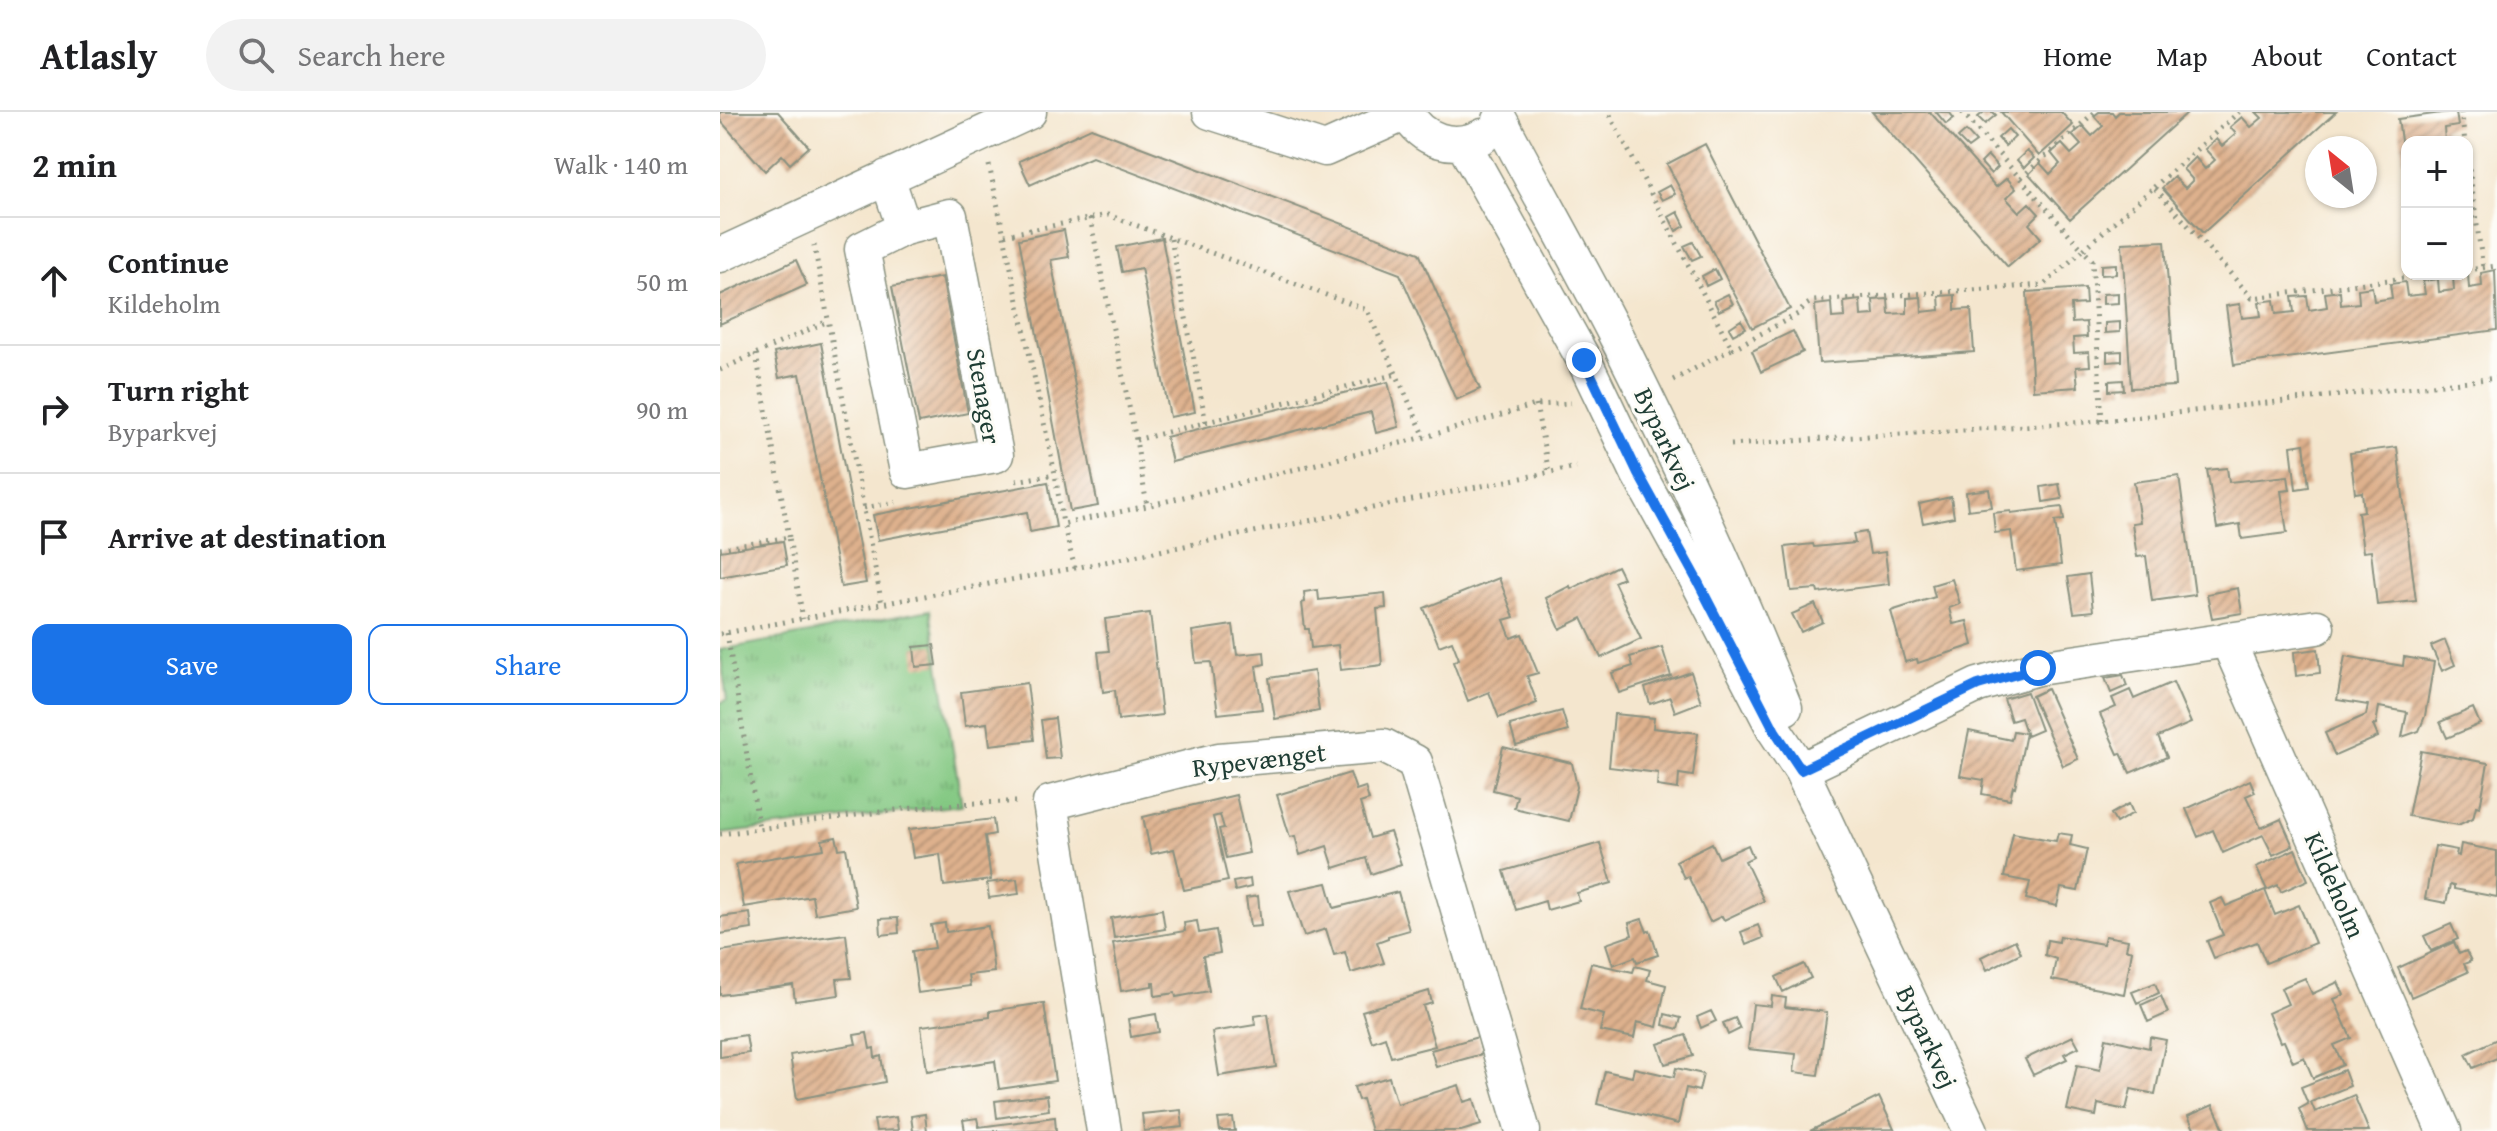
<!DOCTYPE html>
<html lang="en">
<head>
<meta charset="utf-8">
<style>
	body { margin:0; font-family:"Gentium Book Plus",serif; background:#f2f2f2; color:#202124 }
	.controls { position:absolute; right:24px; top:24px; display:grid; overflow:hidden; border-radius:16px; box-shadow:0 2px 6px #0004 }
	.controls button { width:72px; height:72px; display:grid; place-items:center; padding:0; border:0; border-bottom:2px solid #e0e0e0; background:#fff; color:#202124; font:40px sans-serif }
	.compass { position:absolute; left:1585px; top:24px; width:72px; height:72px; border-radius:50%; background:#fff; box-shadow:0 2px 6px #0004; rotate:330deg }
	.stop { position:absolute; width:24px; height:24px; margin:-18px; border:6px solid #1a73e8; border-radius:50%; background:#fff }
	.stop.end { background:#1a73e8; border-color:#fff; box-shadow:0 2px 8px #0008 }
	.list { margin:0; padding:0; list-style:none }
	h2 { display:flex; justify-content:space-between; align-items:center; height:104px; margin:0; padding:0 32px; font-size:34px }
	h2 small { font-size:26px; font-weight:400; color:#757577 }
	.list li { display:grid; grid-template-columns:52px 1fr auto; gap:24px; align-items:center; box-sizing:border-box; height:128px; padding:0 32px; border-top:2px solid #e0e0e0 }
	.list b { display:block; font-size:30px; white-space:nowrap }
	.list p { margin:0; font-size:26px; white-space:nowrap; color:#757577 }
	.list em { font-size:26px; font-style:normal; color:#757577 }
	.actions { display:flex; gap:16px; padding:24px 32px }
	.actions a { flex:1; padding:18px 0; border:2px solid #1a73e8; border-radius:16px; text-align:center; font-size:28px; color:#1a73e8 }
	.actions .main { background:#1a73e8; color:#fff }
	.icon { flex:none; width:44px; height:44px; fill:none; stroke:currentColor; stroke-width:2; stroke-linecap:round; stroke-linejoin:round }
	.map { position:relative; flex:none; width:1777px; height:1019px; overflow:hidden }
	header { display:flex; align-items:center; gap:48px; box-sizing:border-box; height:112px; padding:0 40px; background:#fff; border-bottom:2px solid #e0e0e0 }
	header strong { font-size:38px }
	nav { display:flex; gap:44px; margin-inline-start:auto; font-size:28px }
	.search { width:560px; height:72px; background:#f2f2f2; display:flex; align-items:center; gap:20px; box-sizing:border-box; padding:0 28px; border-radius:44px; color:#757577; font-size:30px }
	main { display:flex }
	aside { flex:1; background:#fff }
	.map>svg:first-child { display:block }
	.park { fill:url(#park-tufts); stroke:#51825b; stroke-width:2 }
	.building { fill:url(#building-hatch) }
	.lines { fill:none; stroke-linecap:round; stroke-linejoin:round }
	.minor-casing { stroke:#8a9281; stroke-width:37 }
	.path { stroke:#8a9281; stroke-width:5; stroke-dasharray:2 6; stroke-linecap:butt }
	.minor { stroke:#fff; stroke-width:34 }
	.route { stroke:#1a73e8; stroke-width:10 }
	.labels { text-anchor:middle; stroke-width:6; stroke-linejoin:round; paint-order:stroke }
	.street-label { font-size:26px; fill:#1f3d34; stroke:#fdfcf7 }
</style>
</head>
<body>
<header>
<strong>Atlasly</strong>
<div class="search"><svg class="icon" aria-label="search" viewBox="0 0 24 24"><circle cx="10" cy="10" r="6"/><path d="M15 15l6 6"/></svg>Search here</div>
<nav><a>Home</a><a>Map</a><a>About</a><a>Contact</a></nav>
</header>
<main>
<aside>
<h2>2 min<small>Walk · 140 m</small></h2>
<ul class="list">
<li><svg class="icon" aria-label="ahead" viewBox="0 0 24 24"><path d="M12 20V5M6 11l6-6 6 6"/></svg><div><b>Continue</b><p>Kildeholm</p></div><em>50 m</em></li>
<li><svg class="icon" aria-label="right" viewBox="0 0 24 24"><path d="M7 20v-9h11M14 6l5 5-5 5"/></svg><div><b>Turn right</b><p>Byparkvej</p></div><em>90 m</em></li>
<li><svg class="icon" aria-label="arrive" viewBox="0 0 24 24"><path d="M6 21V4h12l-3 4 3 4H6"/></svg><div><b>Arrive at destination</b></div></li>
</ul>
<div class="actions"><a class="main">Save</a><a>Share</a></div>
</aside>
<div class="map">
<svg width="1777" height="1019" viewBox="0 0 1777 1019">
	<defs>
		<pattern id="park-tufts" width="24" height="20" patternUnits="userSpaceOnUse" patternTransform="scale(2)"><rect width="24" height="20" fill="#83c882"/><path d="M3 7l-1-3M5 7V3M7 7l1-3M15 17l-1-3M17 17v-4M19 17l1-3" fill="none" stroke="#6ba46b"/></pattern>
		<pattern id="building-hatch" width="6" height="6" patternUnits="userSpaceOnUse" patternTransform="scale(2)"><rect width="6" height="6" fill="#deb18d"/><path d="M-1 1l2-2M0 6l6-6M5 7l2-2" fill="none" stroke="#b39174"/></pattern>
	</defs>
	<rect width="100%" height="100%" fill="#fdfcf7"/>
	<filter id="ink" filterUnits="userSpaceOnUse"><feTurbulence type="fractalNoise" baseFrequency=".0125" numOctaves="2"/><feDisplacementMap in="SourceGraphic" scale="16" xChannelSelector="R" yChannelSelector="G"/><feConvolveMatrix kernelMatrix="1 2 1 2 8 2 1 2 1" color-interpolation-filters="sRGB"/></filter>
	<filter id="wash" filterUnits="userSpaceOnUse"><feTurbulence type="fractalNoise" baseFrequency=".006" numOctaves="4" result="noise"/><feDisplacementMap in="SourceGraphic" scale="32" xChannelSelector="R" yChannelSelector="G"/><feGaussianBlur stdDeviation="1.8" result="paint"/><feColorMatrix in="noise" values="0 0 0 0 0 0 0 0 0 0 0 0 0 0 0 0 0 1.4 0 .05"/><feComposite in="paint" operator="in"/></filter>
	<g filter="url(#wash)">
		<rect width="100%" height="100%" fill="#f4e6ce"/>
		<!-- park -->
		<path class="park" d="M210 498 242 693 0 722V591L7 588 0 538Z"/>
		<g id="blocks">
			<!-- building -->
			<path class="building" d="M0 0H58L89 35 70 52 62 43 45 59 0 8Z
				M1152 0H1210L1276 75 1287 66 1296 77 1286 86 1299 100 1309 91 1319 102 1309 112 1321 126 1288 155Z
				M1216 0H1229L1234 6 1226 12Z
				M1264 0H1273L1276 3 1265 12 1258 5Z
				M1281 0H1341L1353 13 1319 44Z
				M1379 0H1392L1395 4 1399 0H1468L1350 107 1309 62 1320 51 1330 62 1340 52 1331 41 1342 32 1351 42 1361 33 1352 23 1363 14 1372 24 1383 14 1374 4Z
				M1536 0H1616L1483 121 1442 76 1454 65 1465 76 1473 68 1463 57 1475 45 1485 57 1495 48 1485 37 1496 27 1502 34 1516 22 1510 15 1522 5 1531 15 1542 6Z
				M1728 0H1736L1738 14 1724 16 1725 30H1687V58H1685L1678 7Z
				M371 16 699 141 760 277 736 288 680 162 372 45 310 73 299 49Z
				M1288 17 1295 25 1285 34 1278 26Z
				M1246 19 1256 30 1248 36 1238 26Z
				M985 32 1070 197 1032 216 947 52Z
				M1307 39 1314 46 1304 56 1297 48Z
				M1268 44 1278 55 1271 62 1261 51Z
				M950 73 955 82 942 88 937 80Z
				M958 100 965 114 956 119 949 105Z
				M344 118 349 145 331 148 378 394 350 399 299 127Z
				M442 126 475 300 450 305 421 156 402 160 397 135Z
				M1445 129 1455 274 1411 276 1402 131Z
				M973 130 981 144 972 148 964 134Z
				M76 148 87 173 0 212V183Z
				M1396 152V162L1381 163V153Z
				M995 157 1000 167 986 174 982 164Z
				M1775 158 1777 218 1514 253 1506 194 1520 192 1522 206 1541 204 1539 190 1554 188 1556 202 1574 200 1572 185 1587 184 1589 198 1607 195 1605 181 1620 179 1621 193 1639 191 1638 177 1652 175 1654 189 1672 186 1670 172 1685 170 1687 184 1705 182 1703 169 1718 167 1719 180 1734 178 1733 164 1748 162 1749 176 1762 174 1761 161Z
				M222 165 248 301 199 311 172 175Z
				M1365 176 1366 192 1351 193 1352 211 1366 210 1367 225 1353 226 1354 241 1369 240 1370 254 1356 255 1358 275 1313 278 1307 180Z
				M1398 181V191L1383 192V182Z
				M1008 182 1013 192 999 199 994 189Z
				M1235 183V198L1251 197 1254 240 1099 251 1095 193 1111 191 1112 206 1125 205 1124 190 1140 188 1141 204 1154 203 1153 188 1168 187 1169 202 1187 201V186L1201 185 1202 200 1220 198 1219 184Z
				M1021 208 1026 216 1013 223 1009 216Z
				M1400 210V220L1385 221V211Z
				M1073 219 1083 240 1041 260 1032 239Z
				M101 231 146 471 121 475 80 262 59 266 54 241Z
				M1402 239V249L1387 250V240Z
				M1403 268 1404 278 1389 279V269Z
				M668 270 679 315 656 321 651 300 452 350 446 325Z
				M1584 332 1589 375 1576 377 1571 334Z
				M1677 335 1696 489 1657 493 1651 439 1643 440 1638 400 1644 399 1642 380 1635 381 1630 341Z
				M1507 356 1509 370 1568 364 1570 378 1561 379 1567 421 1522 427 1520 412 1497 416 1487 358Z
				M1459 364 1475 483 1432 489 1426 444 1417 445 1412 411 1420 410 1414 370Z
				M328 370 336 415 310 420 307 400 158 428 153 403Z
				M1339 372 1342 387 1323 390 1321 375Z
				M1269 377 1272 395 1248 398 1246 380Z
				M1231 385 1234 405 1203 411 1199 392Z
				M1342 395 1344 408 1335 409 1341 453 1296 459 1291 419 1275 421 1273 401 1291 399V401Z
				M1146 420 1150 442 1165 440 1169 472 1098 481 1097 477 1071 479 1065 435 1093 432 1094 435 1135 431 1133 422Z
				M63 429 67 453 0 465V439Z
				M897 454 903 466 894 470 921 527 881 546 862 506 840 517 826 486 850 474 851 477Z
				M1369 462 1373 499 1354 501 1348 465Z
				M779 466 794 505 784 508 791 526 802 522 818 561 807 564 817 591 779 606 769 580 748 589 733 550 739 547 732 529 719 534 704 496Z
				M1232 467 1240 492 1229 496 1233 512 1247 509 1253 533 1198 551 1197 547 1185 550 1171 499 1215 485 1212 473Z
				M1518 476 1522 501 1492 506 1487 482Z
				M598 478 599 488 665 481 666 496 657 497 662 553 621 558 618 533 591 536 589 517H585L582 491 585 490 584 480Z
				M1095 492 1103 510 1081 520 1072 502Z
				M430 501 442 603 398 608 395 578 383 580 378 540 389 539 385 507Z
				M513 513 517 543 544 540 545 552 536 554 542 597 498 602 491 550 476 551 472 519Z
				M1725 528 1735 553 1722 559 1711 534Z
				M214 533 217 553 196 555 194 535Z
				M942 535 951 564 899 581 892 561 913 554 910 545Z
				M1598 537 1600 561 1576 564 1574 540Z
				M1625 544 1683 554 1684 545 1714 550 1705 604 1699 619 1682 625 1687 600 1659 595 1656 612 1653 613 1658 625 1615 644 1605 621 1646 603 1648 593 1617 588Z
				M594 559 599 599 555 607 549 566Z
				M971 560 981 590 955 600 950 585 930 592 925 576Z
				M1403 563 1407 574 1391 581 1385 566Z
				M1453 570 1471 611 1438 625 1447 645 1410 661 1401 641 1398 642 1380 602 1396 595 1392 586 1410 578 1414 587Z
				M307 571 314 628 270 633 267 611 245 614 241 580Z
				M1327 577 1358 647 1343 654 1312 584Z
				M1307 580 1321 618 1307 624 1301 606 1291 609 1284 587Z
				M1753 596 1760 612 1727 626 1720 610Z
				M842 599 848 619 796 634 790 613Z
				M894 602 934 606 933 616 978 621 973 664 959 662 958 677 937 674 938 661 889 655Z
				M335 606 340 646 326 647 321 608Z
				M1249 619 1291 628 1293 619 1306 621 1295 675 1293 674 1290 687 1262 682 1264 668 1240 664Z
				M783 635 852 651 857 675 849 709 794 696 797 684 773 678Z
				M1701 639 1768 651 1760 695 1756 694 1753 706 1738 713 1688 704Z
				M630 661 636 678 645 675 649 688 640 691 650 726 670 720 681 752 651 762 646 746 614 756 607 734 580 743 575 724 570 725 557 683Z
				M1530 668 1535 680 1526 684 1541 716 1561 707 1573 734 1553 743 1543 723 1503 741 1493 718 1478 725 1466 697Z
				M516 683 529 741 506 746 499 717 504 716 500 703 493 705 508 769 464 778 454 737 431 742 423 705Z
				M1409 692 1413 701 1396 711 1391 702Z
				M273 707 275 722 265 724 271 768 224 774 220 742 193 746 189 717Z
				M1293 721 1336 729 1338 721 1352 723 1350 733 1367 737 1358 779 1341 776 1337 794 1306 787 1310 770 1284 765Z
				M116 725 119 737 126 736 136 795 95 802 92 784 24 795 16 752 104 737 102 728Z
				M880 731 892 771 857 781 859 789 827 798 825 789 796 798 784 759Z
				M992 731 999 746 1028 733 1033 745 1025 749 1044 789 1004 808 1002 804 990 810 968 764 964 766 956 749Z
				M1741 732 1777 739V785L1734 777V774L1730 773 1726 791 1705 787 1715 734 1737 738 1736 743 1739 744Z
				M1575 737 1588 768 1561 780 1558 773 1547 778 1536 755Z
				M297 767 299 782 269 786 267 771Z
				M530 767 531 775 515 779 513 770Z
				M607 771 614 796 678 780 689 818 668 824V826L657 830 664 851 631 861 625 840 614 843 606 817 584 824 569 779Z
				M1545 778 1555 803 1579 793 1595 831 1546 851 1537 830 1494 846 1487 829 1503 823 1490 791 1502 786 1506 794Z
				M538 784 541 814 530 815 526 786Z
				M442 797 445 817 394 826 391 806Z
				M30 801 32 817 0 822V805Z
				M178 806 179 821 161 823 160 807Z
				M922 807 927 820 930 818 938 843 917 850 915 845 893 853 886 832 912 823 909 811Z
				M477 809 479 821 496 818 500 841 483 844 489 879 456 885 455 881 435 884 434 870H432V874L401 879 393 831 465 819 464 811Z
				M225 811 226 820 268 814 274 860 248 863 250 874 198 881 192 839 215 836 211 813Z
				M1731 812 1738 827 1711 839 1704 824Z
				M1038 813 1043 826 1026 833 1021 820Z
				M126 822 131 866 117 867 119 883 75 889 73 873 0 883V839Z
				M1340 824 1383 832 1385 824 1408 828 1406 837 1412 839 1404 882 1332 868 1336 847 1325 843 1327 828 1339 830Z
				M1295 828 1301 841 1267 858 1261 845Z
				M1734 830 1739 842 1746 839 1751 849 1744 852 1748 860 1691 885 1678 856Z
				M871 851 913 860 915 854 930 858 927 868 946 873 937 915 917 910 914 926 880 919 884 903 860 897Z
				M1084 852 1091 866 1063 880 1056 865Z
				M1585 866 1592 882 1618 870 1624 883 1614 887 1631 926 1614 933 1623 953 1593 966 1584 945 1573 950 1564 929 1560 930 1548 901 1568 892 1561 876Z
				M1435 871 1439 881 1417 891 1412 880Z
				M709 879 712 891 703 894 715 934 671 945 665 925 652 930 642 899Z
				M1052 884 1066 886 1065 895 1107 900 1098 963 1074 960 1076 942 1028 937 1033 892 1051 894Z
				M1441 884 1448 901 1428 910 1421 893Z
				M324 891 335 969 279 977 275 949 207 959 201 914 270 905V899Z
				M991 899 996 909 981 916 977 905Z
				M436 902 439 920 411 925 408 907Z
				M548 902 556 955 499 964 492 920 535 913 534 904Z
				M945 902 961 906 958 917 943 913Z
				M1015 906 1020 917 1008 923 1003 911Z
				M147 921 150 937 154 936 155 946 161 944 165 970 77 987 70 943 136 932 134 923Z
				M26 923 29 941 0 945V927Z
				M966 923 973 944 945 952 938 932Z
				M1353 924 1359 935 1344 942 1347 947 1313 963 1305 947Z
				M758 925 762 942 716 955 711 938Z
				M1430 925 1446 928 1435 982 1411 977 1406 998 1378 992 1376 1004 1347 998 1357 953 1380 958 1386 926 1429 936Z
				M1777 927V946L1753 956 1746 942Z
				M914 956 954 965 956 956 983 962 979 979 966 976 958 1012 877 992 885 959 912 965Z
				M1624 958 1630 974 1591 990 1595 1000 1634 983 1649 1019H1588L1579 997 1588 992 1581 975Z
				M669 965 677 992 739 973 744 990 754 987 761 1013 741 1019H651L642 987 638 988 634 975Z
				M327 983 329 998 277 1006 275 989Z
				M1159 985 1174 1017 1090 1019Z
				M1493 993 1505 1019H1475L1468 1004Z
				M461 998 463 1015 424 1019 422 1002Z
				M205 1002 207 1019H193L191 1004Z
				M176 1005 178 1018 156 1019 154 1008Z
				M335 1005 336 1019H245L243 1008 257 1006 259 1015Z
				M513 1006 515 1019H500L498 1007Z"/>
		</g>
	</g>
	<g filter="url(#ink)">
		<use href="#blocks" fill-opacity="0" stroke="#8a9281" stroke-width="2"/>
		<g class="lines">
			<defs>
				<path id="minor" d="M490 0 605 37 686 1
					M686 0C702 29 733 39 763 24
					M780 8C820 84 863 158 901 234 960 352 1016 473 1065 596
					M743 31 864 248 918 361 977 468 1055 619 1081 658 1251 1019
					M167 65 184 116 142 137 187 359 276 343 230 104 184 116
					M0 143 309 0
					M1507 527 1724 1019
					M1081 658 1258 573 1318 556 1597 515
					M384 1019 330 691 499 648 664 634 695 650 803 1019"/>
			</defs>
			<!-- minor casing -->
			<use href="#minor" class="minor-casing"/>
			<!-- path -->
			<path class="path" d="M1741 0 1745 30
				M890 3 1012 237 1078 202 1086 193 1093 189 1324 173 1363 138 1242 0
				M1747 41 1763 156
				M269 53 335 362 343 412
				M1301 66 1375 0
				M1434 75 1519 0
				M370 106 416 328 427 394
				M285 123 388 103 647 198 705 325
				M451 127 486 311
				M94 133 162 493
				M1747 158 1777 154
				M36 242 69 425
				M0 258 108 209
				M953 268 1012 237
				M816 293 829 361
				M1382 309 1372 148 1363 138 1434 75 1532 186 1714 162
				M416 328 677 262
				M1011 333 1382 309 1777 266
				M296 369 335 362
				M144 396 176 390
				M0 437 69 425 83 507
				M355 456 343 412 427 394 705 325 816 293 851 291
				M7 521 39 717
				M0 522 355 456 856 355
				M0 722C98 710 198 690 297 690"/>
			<!-- minor -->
			<use href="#minor" class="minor"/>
		</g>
	</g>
	<g class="lines" filter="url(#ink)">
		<!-- route -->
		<path class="route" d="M864 248 918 361 977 468 1055 619 1081 658 1258 573 1318 556"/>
	</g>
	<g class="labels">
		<!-- street labels -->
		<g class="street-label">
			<text transform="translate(264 284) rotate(80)" y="9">Stenager</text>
			<text transform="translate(945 327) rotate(65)" y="9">Byparkvej</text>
			<text transform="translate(539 648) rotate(-7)" y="9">Rypevænget</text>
			<text transform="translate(1615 773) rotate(66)" y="9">Kildeholm</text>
			<text transform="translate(1207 925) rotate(65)" y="9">Byparkvej</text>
		</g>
	</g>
</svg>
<div class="controls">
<button>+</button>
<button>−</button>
</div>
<svg class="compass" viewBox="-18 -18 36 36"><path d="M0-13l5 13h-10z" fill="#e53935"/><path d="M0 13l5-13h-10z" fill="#757577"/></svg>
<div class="stop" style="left:1318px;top:556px"></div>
<div class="stop end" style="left:864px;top:248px"></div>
</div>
</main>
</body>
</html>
